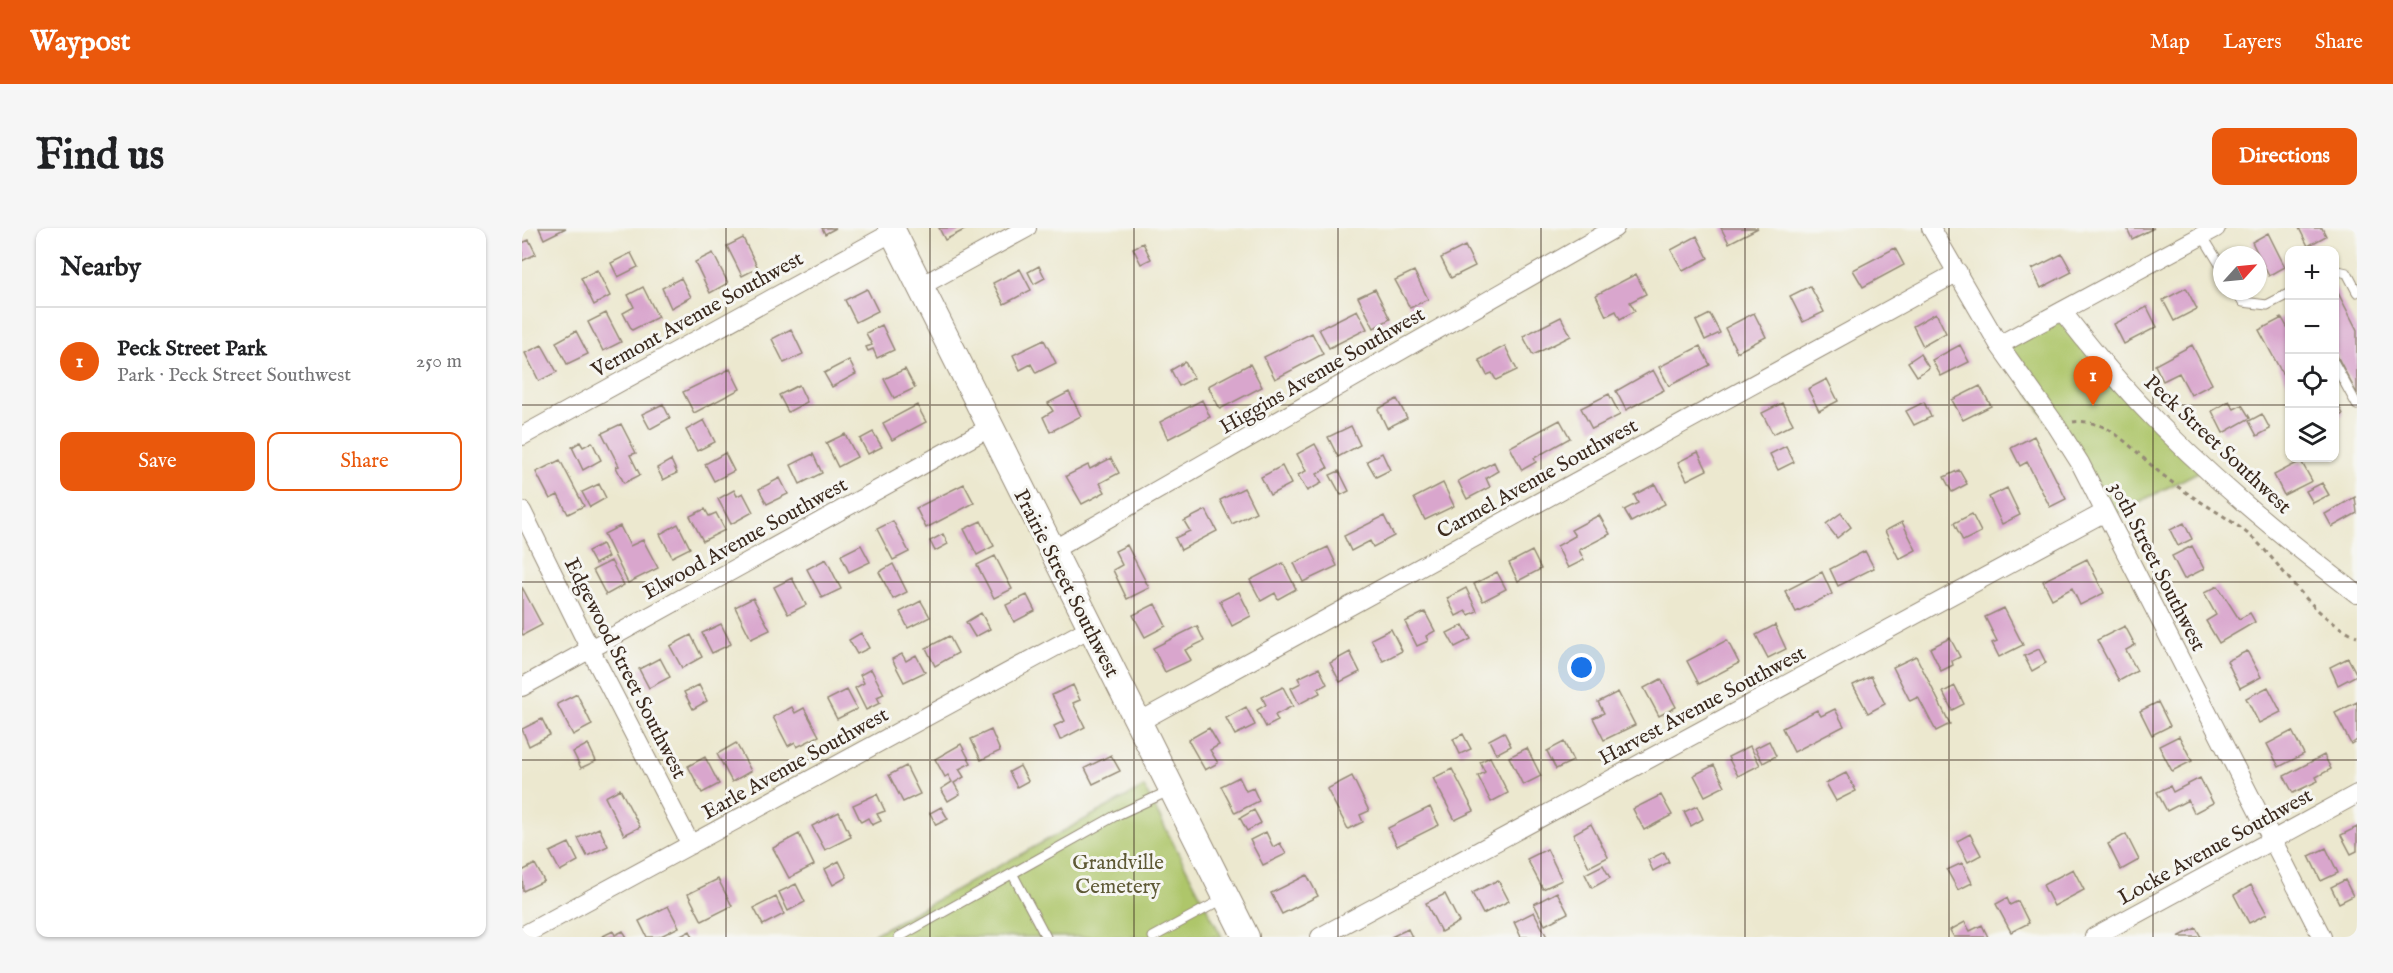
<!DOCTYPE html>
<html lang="en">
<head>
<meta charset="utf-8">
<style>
	body { margin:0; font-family:"IM FELL English",serif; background:#f6f6f6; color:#202124 }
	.controls { position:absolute; right:18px; top:18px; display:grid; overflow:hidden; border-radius:12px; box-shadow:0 2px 4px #0004 }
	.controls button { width:54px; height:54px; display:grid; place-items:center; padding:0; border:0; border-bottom:2px solid #e0e0e0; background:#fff; color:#202124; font:30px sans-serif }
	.compass { position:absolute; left:1691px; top:18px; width:54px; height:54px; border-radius:50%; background:#fff; box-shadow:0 2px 4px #0004; rotate:63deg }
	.you { position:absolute; left:1060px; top:440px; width:21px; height:21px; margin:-15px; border:4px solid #fff; border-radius:50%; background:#1a73e8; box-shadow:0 0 0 9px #1a73e833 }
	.badge { display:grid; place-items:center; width:39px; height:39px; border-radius:50%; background:#ea580c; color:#fff; font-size:20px; font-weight:700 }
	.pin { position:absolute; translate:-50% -50px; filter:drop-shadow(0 2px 3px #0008) }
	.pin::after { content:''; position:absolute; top:32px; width:21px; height:18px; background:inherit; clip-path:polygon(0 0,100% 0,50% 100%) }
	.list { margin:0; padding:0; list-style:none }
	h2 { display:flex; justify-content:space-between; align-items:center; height:78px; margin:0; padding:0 24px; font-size:26px }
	h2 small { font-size:20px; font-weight:400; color:#757577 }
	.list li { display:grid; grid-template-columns:39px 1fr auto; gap:18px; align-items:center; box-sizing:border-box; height:108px; padding:0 24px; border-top:2px solid #e0e0e0 }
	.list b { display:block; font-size:22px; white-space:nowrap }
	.list p { margin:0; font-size:20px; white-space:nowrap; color:#757577 }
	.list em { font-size:20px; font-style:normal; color:#757577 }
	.actions { display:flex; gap:12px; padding:18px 24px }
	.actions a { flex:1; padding:14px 0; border:2px solid #ea580c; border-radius:12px; text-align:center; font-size:21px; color:#ea580c }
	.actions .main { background:#ea580c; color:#fff }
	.icon { flex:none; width:33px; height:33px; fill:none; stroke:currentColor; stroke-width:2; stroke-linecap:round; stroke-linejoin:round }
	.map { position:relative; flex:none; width:1835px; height:709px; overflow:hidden; border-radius:12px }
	header { display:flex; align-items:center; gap:36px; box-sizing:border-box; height:84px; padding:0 30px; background:#ea580c; color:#fff }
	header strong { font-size:28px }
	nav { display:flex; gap:33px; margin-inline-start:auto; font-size:21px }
	.intro { display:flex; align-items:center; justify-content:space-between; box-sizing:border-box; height:144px; padding:0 36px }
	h1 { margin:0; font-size:42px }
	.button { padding:15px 27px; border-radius:12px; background:#ea580c; color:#fff; font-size:21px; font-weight:700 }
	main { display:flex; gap:36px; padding:0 36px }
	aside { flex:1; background:#fff; border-radius:12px; box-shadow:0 2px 4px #0004 }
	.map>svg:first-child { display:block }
	.green { fill:#aec66b; stroke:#747844; stroke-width:1.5 }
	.building { fill:#d9a6cd }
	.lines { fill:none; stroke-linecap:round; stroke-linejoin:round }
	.lane-casing { stroke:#948976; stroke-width:11 }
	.street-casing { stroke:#948976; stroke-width:20 }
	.secondary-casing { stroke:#948976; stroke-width:28 }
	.path { stroke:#948976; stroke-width:3; stroke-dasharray:4.5 4.5; stroke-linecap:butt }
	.lane { stroke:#fff; stroke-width:9 }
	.street { stroke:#fff; stroke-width:18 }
	.secondary { stroke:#fff; stroke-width:26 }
	.grid { fill:none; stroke:#3b2a1e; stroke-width:1.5; stroke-opacity:0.55 }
	.labels { text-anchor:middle; stroke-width:6; stroke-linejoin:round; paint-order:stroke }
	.street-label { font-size:21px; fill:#3b2a1e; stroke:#f6f6f2 }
	.park-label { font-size:21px; fill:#5e5935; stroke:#f6f6f2 }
</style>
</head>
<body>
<header>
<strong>Waypost</strong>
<nav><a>Map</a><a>Layers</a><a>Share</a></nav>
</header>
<div class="intro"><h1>Find us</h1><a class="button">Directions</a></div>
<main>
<aside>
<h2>Nearby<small></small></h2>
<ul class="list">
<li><span class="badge">1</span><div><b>Peck Street Park</b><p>Park · Peck Street Southwest</p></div><em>250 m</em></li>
</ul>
<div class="actions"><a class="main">Save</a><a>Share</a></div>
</aside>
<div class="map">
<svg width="1835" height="709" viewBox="0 0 1835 709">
	<rect width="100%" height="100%" fill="#f6f6f2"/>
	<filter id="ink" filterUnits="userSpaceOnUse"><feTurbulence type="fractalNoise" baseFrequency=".0167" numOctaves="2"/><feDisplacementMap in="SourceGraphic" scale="12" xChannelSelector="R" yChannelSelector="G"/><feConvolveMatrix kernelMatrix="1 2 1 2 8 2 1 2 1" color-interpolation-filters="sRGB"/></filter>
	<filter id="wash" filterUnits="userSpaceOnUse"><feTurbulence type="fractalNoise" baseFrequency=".008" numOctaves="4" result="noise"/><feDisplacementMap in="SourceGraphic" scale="24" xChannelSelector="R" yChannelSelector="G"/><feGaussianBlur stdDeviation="1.35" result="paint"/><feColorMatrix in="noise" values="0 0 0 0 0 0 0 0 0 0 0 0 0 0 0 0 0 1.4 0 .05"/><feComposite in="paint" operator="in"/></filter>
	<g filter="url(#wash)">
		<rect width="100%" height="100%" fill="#ece8cf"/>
		<!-- green -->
		<path class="green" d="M1540 83 1684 240 1586 290 1477 117Z
			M622 559 700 709H347Z"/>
		<g id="blocks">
			<!-- building -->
			<path class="building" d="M17 0H44L22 11Z
				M300 0H314L303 6Z
				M417 0H446L423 12Z
				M1199 0H1236L1207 15Z
				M1605 0H1632L1610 11Z
				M1777 0H1800L1804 8 1786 18Z
				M1746 5 1763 39 1747 48 1730 14Z
				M1175 8 1186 30 1161 43 1149 22Z
				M221 10 236 40 220 48 205 18Z
				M7 12 14 26 0 33V15Z
				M621 15 629 31 619 36 611 20Z
				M943 18 953 38 929 50 919 30Z
				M1373 20 1382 37 1341 59 1331 42Z
				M109 25 116 39 96 49 89 35Z
				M191 25 206 55 188 65 173 34Z
				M1540 26 1550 44 1519 60 1510 41Z
				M517 38 523 50 512 56 506 44Z
				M498 41 509 62 482 76 471 55Z
				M75 42 88 68 72 77 59 50Z
				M892 43 906 71 888 80 873 52Z
				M1114 46 1124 66 1108 74 1113 83 1098 91 1094 83 1084 88 1074 67Z
				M159 50 169 69 149 80 140 60Z
				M1812 57 1835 102V166L1812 122Z
				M1288 58 1302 84 1281 94 1268 68Z
				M121 59 136 89 110 102 101 85 112 79 106 67Z
				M1664 60 1675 81 1652 93 1641 72Z
				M345 61 356 83 334 94 323 72Z
				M853 61 868 91 852 100 836 69Z
				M1625 79 1635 99 1602 116 1592 96Z
				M835 82 845 101 807 120 797 101Z
				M84 85 99 114 81 123 66 94Z
				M1232 85 1244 109 1215 124 1203 100Z
				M1414 85 1424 105 1401 118 1391 98Z
				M1188 86 1198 105 1183 112 1174 93Z
				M1039 89 1049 108 1011 127 1001 108Z
				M1760 90 1768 104V160L1737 102Z
				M360 97 372 122 355 130 351 121 346 123 344 119 350 117 344 105Z
				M269 101 281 126 262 135 250 111Z
				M54 103 66 126 45 136 34 114Z
				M790 105 801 126 753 151 742 129Z
				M522 112 534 135 514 145 509 136 498 142 491 127Z
				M20 117 35 144 17 153 3 125Z
				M1438 117 1447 134 1419 148 1410 132Z
				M1670 117 1690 156 1669 167 1657 145 1641 153 1633 137Z
				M983 118 995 142 974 152 970 145 965 147 957 132Z
				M1178 118 1188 137 1147 158 1137 139Z
				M1398 126 1407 140 1395 148 1386 134Z
				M327 132 334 146 310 159 302 145Z
				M663 134 672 150 657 158 649 142Z
				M728 136 740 159 698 181 686 158Z
				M208 141 218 161 172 185 161 164Z
				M383 141 393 160 372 170 362 151Z
				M1131 142 1142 162 1104 182 1094 163Z
				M1305 151 1316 173 1297 183 1286 161Z
				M277 157 285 174 266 184 257 167Z
				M1458 158 1469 178 1441 192 1430 172Z
				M547 164 559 188 528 204 521 189 531 183 526 175Z
				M1087 166 1098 187 1070 201 1059 180Z
				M875 171 885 190 865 200 856 181Z
				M680 172 688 189 646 211 638 194Z
				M1707 173 1712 181 1720 177 1728 190 1701 205 1690 183Z
				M1814 173 1821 186 1812 191V174Z
				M1402 174 1409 189 1392 197 1384 183Z
				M1260 175 1271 196 1251 206 1240 185Z
				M141 176 148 190 128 201 120 186Z
				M395 177 404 194 370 212 361 195Z
				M1740 186 1748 201 1735 208 1727 193Z
				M182 192 193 214 175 223 164 202Z
				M1038 192 1048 210 1012 230 1014 234 1000 242 988 219Z
				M99 196 114 225 108 227 118 247 102 255 94 239 97 238 80 205Z
				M829 198 838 217 816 229 806 209Z
				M351 204 360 219 346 226 338 211Z
				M323 206 335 229 316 239 304 215Z
				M1512 208 1544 271 1528 279 1505 234 1498 238 1489 220Z
				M58 214 61 219 70 214 79 232 61 242 50 219Z
				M793 216 806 240 795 246 800 255 785 263 776 247 784 243 775 226Z
				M1264 218 1272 234 1256 242 1248 226Z
				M1176 224 1185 242 1165 252 1156 234Z
				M203 225 212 243 192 253 183 236Z
				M860 225 868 242 854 249 845 233Z
				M291 226 300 245 278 256 269 237Z
				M589 230 597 245 578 255 583 264 560 276 544 248 566 237 568 241Z
				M38 232 62 278 46 286 36 267 28 271 14 244Z
				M149 232 155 245 141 252 135 240Z
				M1779 233 1790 253 1762 267 1752 247Z
				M972 234 976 243 964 250 968 259 945 271 936 253Z
				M760 238 769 256 748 267 739 249Z
				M1437 242 1445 256 1430 264 1422 249Z
				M817 243 827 263 819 267 808 247Z
				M258 250 266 266 245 276 237 261Z
				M921 255 932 278 903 292 892 270Z
				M1800 255 1807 267 1791 275 1784 263Z
				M77 256 84 270 68 279 60 264Z
				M442 256 452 275 404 300 394 280Z
				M1133 256 1143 276 1109 294 1102 282 1116 275 1112 267Z
				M722 260 734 284 710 296 698 272Z
				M1485 260 1498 287 1480 296 1467 269Z
				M212 262 215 268 221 265 231 284 209 296 196 271Z
				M1833 269 1835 285 1810 299 1803 286Z
				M183 281 187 288 194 285 203 302 181 313 168 288Z
				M684 282 695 303 659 322 653 310 668 303 662 293Z
				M1319 285 1329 299 1315 310 1304 296Z
				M1450 286 1459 304 1441 313 1432 295Z
				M1077 287 1088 306 1057 322 1062 332 1046 340 1035 318 1053 308 1049 302Z
				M862 288 872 308 851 319 848 313 829 323 822 308Z
				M371 293 387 324 371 332 355 301Z
				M459 293 472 318 455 327 442 301Z
				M1380 294 1394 322 1377 331 1363 303Z
				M1662 295 1670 311 1656 318 1648 302Z
				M156 296 168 320 150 329 138 306Z
				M98 298 108 318 121 312 136 340 106 355 82 306Z
				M421 306 426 316 413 323 408 313Z
				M80 316 86 329 73 336 66 323Z
				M339 317 348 334 327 344 319 327Z
				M605 317 627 360 605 371 591 342 600 337 593 323Z
				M1670 318 1682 341 1662 351 1650 328Z
				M806 319 815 338 781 354 772 335Z
				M1010 323 1019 341 996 353 987 335Z
				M1343 323 1352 340 1316 358 1308 341Z
				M473 328 490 361 472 370 455 337Z
				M304 331 319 361 300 370 285 341Z
				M1565 331 1582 365 1558 377 1550 360 1530 371 1521 353Z
				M89 333 102 357 84 367 71 342Z
				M761 335 774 361 756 371 753 365 739 373 728 352Z
				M371 336 385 364 371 371 357 344Z
				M975 344 984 361 961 373 952 356Z
				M1300 344 1310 366 1274 384 1263 363Z
				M270 350 284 377 266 386 252 359Z
				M1696 358 1717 391 1728 385 1733 394 1697 415 1684 393 1694 387 1682 365Z
				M0 359 20 397 1 407 0 405Z
				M944 360 955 383 947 387 944 383 934 388 925 370Z
				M717 364 729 388 710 398 698 373Z
				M505 367 513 383 492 394 484 377Z
				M231 370 248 402 229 411 213 379Z
				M399 373 408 389 386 400 378 384Z
				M633 376 644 398 623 409 611 387Z
				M1482 380 1501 417 1477 429 1470 415 1475 413 1463 389Z
				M903 384 913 403 904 408 906 413 895 418 883 394Z
				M459 385 468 401 453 409 444 394Z
				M199 396 209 416 190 425 180 405Z
				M941 397 949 411 933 419 925 405Z
				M1253 397 1264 421 1246 430 1234 407Z
				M675 398 682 413 663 422 669 432 643 444 631 420Z
				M1603 398 1613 417 1604 422 1615 443 1597 453 1575 412Z
				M869 401 880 423 861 433 849 411Z
				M339 405 347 420 335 426 327 412Z
				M169 407 180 429 160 440 148 418Z
				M427 408 436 425 413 438 404 420Z
				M1428 410 1438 429 1430 433 1431 437 1419 443 1408 420Z
				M1205 412 1217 435 1177 456 1165 433Z
				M1517 421 1524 435 1510 443 1502 428Z
				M1725 423 1739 449 1718 460 1705 433Z
				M828 424 838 444 818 454 808 435Z
				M380 426 384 433 394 427 403 444 382 454 370 431Z
				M1394 428 1428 496 1414 503 1396 469 1388 473 1371 439Z
				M138 430 148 449 127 460 117 441Z
				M1826 430 1835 447 1816 457 1808 439Z
				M797 440 805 456 796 461 798 465 777 476 769 460 779 455 776 450Z
				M349 441 362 466 355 469 358 475 344 482 333 460 342 455 338 447Z
				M1349 448 1363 476 1346 485 1331 457Z
				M1139 451 1154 479 1137 488 1122 460Z
				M177 457 185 473 171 481 162 464Z
				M551 457 558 472 551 475 563 499 538 512 532 498 543 493 530 467Z
				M1433 458 1442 476 1430 482 1421 464Z
				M761 459 771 478 753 487 756 493 744 499 735 482 744 477 740 469Z
				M1746 459 1759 484 1737 495 1724 470Z
				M325 462 335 481 315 491 305 472Z
				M1096 464 1113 497 1082 512 1071 490 1082 485 1076 474Z
				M55 466 70 497 51 507 35 476Z
				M1636 474 1648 498 1630 507 1618 483Z
				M1835 474V512L1829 516 1813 485Z
				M270 479 273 485 282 480 297 508 275 519 273 514 266 518 251 489Z
				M724 479 733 497 713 507 704 490Z
				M1313 481 1322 498 1272 524 1260 500 1295 482 1299 488Z
				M20 491 28 507 7 518 0 501Z
				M687 500 697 517 688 522 696 535 683 542 666 512Z
				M469 502 478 523 459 532 449 511Z
				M1770 503 1782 526 1757 539 1745 516Z
				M982 504 989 518 974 526 967 512Z
				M941 506 949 521 938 526 931 511Z
				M1657 508 1670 533 1650 543 1637 518Z
				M1247 513 1254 528 1241 535 1233 520Z
				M1042 514 1051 533 1034 541 1025 523Z
				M214 515 229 543 210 554 195 526Z
				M66 516 74 533 59 540 51 524Z
				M439 516 449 535 437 541 442 549 432 555 438 566 426 573 419 561 430 554 426 547 423 549 413 531Z
				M1228 518 1238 537 1216 548 1206 529Z
				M1005 520 1019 548 1001 557 987 529Z
				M589 527 598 543 571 556 563 540Z
				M1802 527 1809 541 1794 549 1796 553 1771 565 1762 548Z
				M183 529 197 556 180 565 166 538Z
				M968 529 986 565 969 574 956 548 963 544 958 534Z
				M1192 537 1203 558 1183 568 1172 547Z
				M384 538 398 566 381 574 367 547Z
				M498 538 506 553 495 559 487 544Z
				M930 541 952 583 933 592 911 550Z
				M1324 545 1334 563 1314 573 1304 555Z
				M830 548 847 583 838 587 841 594 826 601 805 561Z
				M717 549 724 563 731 560 737 573 713 585 699 558Z
				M1678 550 1691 575 1672 585 1666 572 1645 583 1635 564 1648 558 1651 564Z
				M98 561 118 599 102 607 83 569Z
				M355 566 363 583 355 586 359 593 350 597 346 590 339 594 331 577Z
				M1139 567 1150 587 1122 602 1111 581Z
				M1175 578 1181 591 1169 598 1162 584Z
				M419 579 426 591 414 597 408 585Z
				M908 579 917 597 875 618 866 600Z
				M732 582 739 595 725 603 718 590Z
				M317 584 329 609 303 622 290 598Z
				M1069 596 1086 629 1067 639 1051 606Z
				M1835 599V623L1829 626 1819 607Z
				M77 600 86 618 65 628 56 610Z
				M744 604 751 619 758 615 764 626 741 637 728 612Z
				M277 606 292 637 267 650 251 620Z
				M1448 606 1459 627 1446 634 1435 613Z
				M1604 606 1617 632 1599 642 1586 616Z
				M47 615 56 633 38 643 28 624Z
				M1804 620 1816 645 1799 653 1787 628Z
				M1025 621 1040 652 1021 661 1005 631Z
				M1142 624 1147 634 1131 643 1126 632Z
				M317 633 325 649 311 657 303 641Z
				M1440 635 1450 655 1436 662 1425 642Z
				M13 636 22 653 1 663 0 643Z
				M1081 637 1088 650 1070 660 1063 646Z
				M1551 641 1562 662 1532 678 1521 657Z
				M785 647 796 668 760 686 749 665Z
				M196 651 210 678 180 693 166 666Z
				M976 652 987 673 961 686 950 665Z
				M1823 652 1831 668 1817 675 1809 659Z
				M274 656 283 674 266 683 257 664Z
				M1729 657 1745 686 1727 695 1712 667Z
				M1035 664 1046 685 1023 697 1012 676Z
				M923 666 937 694 919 704 904 675Z
				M254 669 262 686 241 697 232 680Z
				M1485 670 1488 677 1496 673 1507 695 1489 704 1474 676Z
				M146 678 157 699 137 709H125L117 693Z
				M1012 684 1025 709H999L992 694Z
				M1443 694 1448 703 1460 697 1466 709H1432L1428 702Z
				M1674 700 1679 709H1656Z
				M886 701 890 709H869Z
				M91 703 93 707 101 703 105 709H79Z
				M168 703 171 709H157Z"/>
		</g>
	</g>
	<g filter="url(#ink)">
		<use href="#blocks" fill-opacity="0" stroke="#948976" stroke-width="1.5"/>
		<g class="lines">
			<defs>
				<path id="lane" d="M1680 7 1700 40
					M1812 42 1825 45 1835 64
					M1714 63 1721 74 1745 77 1768 65
					M1812 135 1835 177
					M491 647 524 709
					M377 709 593 588 649 562
					M631 709 703 670"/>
				<path id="street" d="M1409 0 1477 117 1534 197 1558 235 1800 709
					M397 59 505 0
					M1540 83C1564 114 1589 145 1616 174 1682 245 1758 307 1835 366
					M1477 117 1694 0
					M0 208 371 4
					M0 283 68 421 169 617
					M529 323 1093 0
					M0 459 467 200
					M615 495 1436 44
					M0 708 568 400
					M798 709 1583 284
					M1572 709 1835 566"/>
				<path id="secondary" d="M369 0 724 709"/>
			</defs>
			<!-- lane casing -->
			<use href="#lane" class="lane-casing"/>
			<!-- street casing -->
			<use href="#street" class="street-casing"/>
			<!-- secondary casing -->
			<use href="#secondary" class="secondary-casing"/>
			<!-- path -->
			<path class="path" d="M1551 194C1561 192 1577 196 1586 201 1607 214 1623 233 1642 248 1673 274 1711 289 1739 318 1770 351 1792 390 1835 408"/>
			<!-- lane -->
			<use href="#lane" class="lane"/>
			<!-- street -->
			<use href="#street" class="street"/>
			<!-- secondary -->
			<use href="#secondary" class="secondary"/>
		</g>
	</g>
	<!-- grid -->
	<path class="grid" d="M204 0V709M408 0V709M612 0V709M816 0V709M1019 0V709M1223 0V709M1427 0V709M1631 0V709M0 177H1768M1812 177H1835M0 354H1835M0 532H1835"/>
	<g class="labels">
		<!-- street labels -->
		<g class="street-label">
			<text transform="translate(175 86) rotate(-29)" y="7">Vermont Avenue Southwest</text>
			<text transform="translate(800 142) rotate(-30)" y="7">Higgins Avenue Southwest</text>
			<text transform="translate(1696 216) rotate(43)" y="7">Peck Street Southwest</text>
			<text transform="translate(1015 250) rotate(-29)" y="7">Carmel Avenue Southwest</text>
			<text transform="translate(223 310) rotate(-29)" y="7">Elwood Avenue Southwest</text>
			<text transform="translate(1636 338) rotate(63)" y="7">30th Street Southwest</text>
			<text transform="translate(545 355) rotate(63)" y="7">Prairie Street Southwest</text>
			<text transform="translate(104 440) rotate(63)" y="7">Edgewood Street Southwest</text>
			<text transform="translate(1180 477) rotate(-28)" y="7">Harvest Avenue Southwest</text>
			<text transform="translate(273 535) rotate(-29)" y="7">Earle Avenue Southwest</text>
			<text transform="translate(1693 618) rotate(-29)" y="7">Locke Avenue Southwest</text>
		</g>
		<!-- park labels -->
		<g class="park-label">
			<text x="596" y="641">Grandville<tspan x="596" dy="24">Cemetery</tspan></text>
		</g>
	</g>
</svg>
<div class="controls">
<button>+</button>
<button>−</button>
<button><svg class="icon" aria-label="locate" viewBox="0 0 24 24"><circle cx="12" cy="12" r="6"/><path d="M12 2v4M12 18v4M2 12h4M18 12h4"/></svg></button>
<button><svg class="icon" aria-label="layers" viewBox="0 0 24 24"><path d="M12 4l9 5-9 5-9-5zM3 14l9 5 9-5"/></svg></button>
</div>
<svg class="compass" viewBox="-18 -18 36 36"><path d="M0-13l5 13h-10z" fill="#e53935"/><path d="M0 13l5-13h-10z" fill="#757577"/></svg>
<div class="you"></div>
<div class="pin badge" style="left:1571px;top:178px">1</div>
</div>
</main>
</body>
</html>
